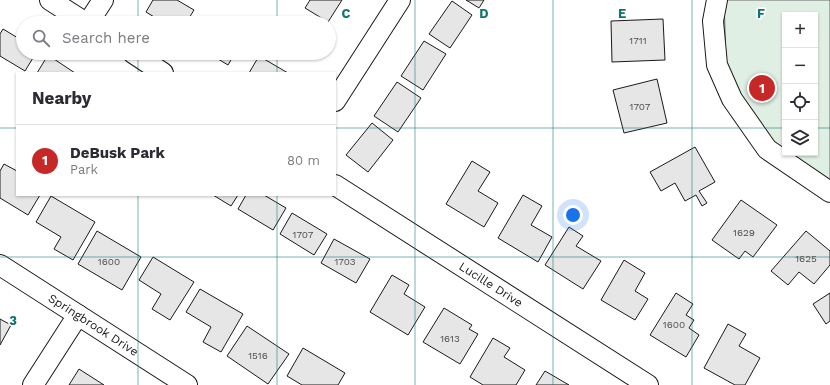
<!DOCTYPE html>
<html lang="en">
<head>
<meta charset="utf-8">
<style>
	body { margin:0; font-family:"Work Sans",sans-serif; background:#f2f2f3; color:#2b2b33 }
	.controls { position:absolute; right:12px; top:12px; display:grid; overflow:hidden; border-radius:0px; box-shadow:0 1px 3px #0004 }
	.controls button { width:36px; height:36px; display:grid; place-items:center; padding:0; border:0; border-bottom:1px solid #e1e1e2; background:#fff; color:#2b2b33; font:20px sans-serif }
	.you { position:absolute; left:573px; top:215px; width:14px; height:14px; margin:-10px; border:3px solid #fff; border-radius:50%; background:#1a73e8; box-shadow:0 0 0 6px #1a73e833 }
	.badge { display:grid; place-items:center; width:26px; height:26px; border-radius:50%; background:#c62828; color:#fff; font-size:13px; font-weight:700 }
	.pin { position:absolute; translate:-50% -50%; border:2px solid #fff; box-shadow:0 1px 4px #0006 }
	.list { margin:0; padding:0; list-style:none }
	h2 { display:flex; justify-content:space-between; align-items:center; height:52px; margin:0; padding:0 16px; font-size:17px }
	h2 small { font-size:13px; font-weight:400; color:#7c7c81 }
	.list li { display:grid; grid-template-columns:26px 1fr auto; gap:12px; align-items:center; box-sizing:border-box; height:72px; padding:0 16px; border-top:1px solid #e1e1e2 }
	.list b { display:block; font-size:15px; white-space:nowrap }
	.list p { margin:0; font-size:13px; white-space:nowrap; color:#7c7c81 }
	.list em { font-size:13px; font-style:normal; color:#7c7c81 }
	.icon { flex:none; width:22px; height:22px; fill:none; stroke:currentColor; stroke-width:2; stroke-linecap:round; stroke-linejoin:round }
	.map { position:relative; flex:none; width:830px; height:385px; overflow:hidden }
	.search { position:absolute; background:#fff; box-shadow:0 1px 3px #0004; left:16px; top:16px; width:320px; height:44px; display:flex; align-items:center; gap:10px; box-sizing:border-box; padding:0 14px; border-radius:22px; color:#7c7c81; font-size:15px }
	.panel { position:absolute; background:#fff; box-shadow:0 1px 3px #0004; left:16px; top:72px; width:320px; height:124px; border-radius:0px }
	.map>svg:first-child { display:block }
	.green { fill:#e0efe3; stroke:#6a6a6a }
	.building { fill:#e6e6e6; stroke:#1a1a1a }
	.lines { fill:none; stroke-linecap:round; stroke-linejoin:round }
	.minor-casing { stroke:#1a1a1a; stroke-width:22 }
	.minor { stroke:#fff; stroke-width:20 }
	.grid { fill:none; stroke:#0f766e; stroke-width:1; stroke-opacity:0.55 }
	.labels { text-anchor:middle; stroke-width:3; stroke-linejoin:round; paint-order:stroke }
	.number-label { font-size:10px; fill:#4d4d4d }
	.street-label { font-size:12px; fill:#1a1a1a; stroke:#fff }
	.grid-label { font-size:13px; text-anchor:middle; font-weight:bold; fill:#0f766e; stroke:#fff; stroke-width:3; stroke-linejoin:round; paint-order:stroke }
</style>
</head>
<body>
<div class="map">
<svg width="830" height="385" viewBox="0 0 830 385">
	<rect width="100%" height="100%" fill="#fff"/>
	<!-- green -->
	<path class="green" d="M724 0H830V181L789 153H815V15H785V150L776 144 750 115 726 62Z"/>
	<!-- building -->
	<path class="building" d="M153 0H177L194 10 186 23H164L146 12Z
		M310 0H342L328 22 305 8Z
		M466 0H484L479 8Z
		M452 1 472 15 450 48 429 34Z
		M663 19 665 60 612 62 611 21Z
		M3 29 23 41V53H36L25 71 0 56V34Z
		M424 41 446 54 423 90 401 76Z
		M208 53H235L228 65Z
		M48 55 75 73H37Z
		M259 56 288 73H249Z
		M657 79 667 123 624 133 613 90Z
		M397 82 421 98 398 132 374 116Z
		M372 123 393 140 368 172 346 155Z
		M695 147 715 182 699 191 707 203 702 206 696 195 685 201 675 183 661 191 650 172Z
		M472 161 490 172 478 191 498 203 484 227 446 204Z
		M4 164 17 171V195H40L28 215 0 198V171Z
		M213 195H238L231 206Z
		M246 195H264L286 208 273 230 238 209Z
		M523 195 542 206 531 225 552 237 538 262 498 238Z
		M51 196 95 222 73 260 54 249 61 237 36 222Z
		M741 200 777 225 753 257 745 251 739 259 712 240Z
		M292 213 327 234 314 255 280 234Z
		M569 227 583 236 576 246 601 261 583 289 545 265Z
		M97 231 141 257 122 290 78 264Z
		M806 231 830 251V265L814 284 799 272 788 285 771 271Z
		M334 239 370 259 356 283 321 263Z
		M153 257 194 282 170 320 152 309 161 294 139 280Z
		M624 260 645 273 635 291 648 299 635 320 601 300Z
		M392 275 409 285 404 294 425 307 408 335 370 312Z
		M200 289 243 314 221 352 203 342 211 327 186 312Z
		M676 293 693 304 686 315 694 320 689 328 699 335 686 357 650 335Z
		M830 293V321L826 324 813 304Z
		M444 308 472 325 469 329 478 334 460 364 423 342Z
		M0 319 11 325 0 345Z
		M728 324 746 334 739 346 760 358 745 385H735L704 368Z
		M247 326 289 354 268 384 227 356Z
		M493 338 510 348 504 357 525 370 516 385H483L470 377Z
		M303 348 345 373 338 385H302L287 376Z
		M79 369 104 385H69Z
		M545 371 569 385H536Z"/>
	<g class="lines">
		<defs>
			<g id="minor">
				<path d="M50 0 86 23"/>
				<path d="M717 0 713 21 717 65 732 99 767 149 830 192"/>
				<path d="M88 23 103 0"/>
				<path d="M133 53 163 73"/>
				<path d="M335 101 400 0"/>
				<path id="s1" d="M335 185 648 385"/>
				<path id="s2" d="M0 265 187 385"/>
				<path d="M33 385 78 315"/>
			</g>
		</defs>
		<!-- minor casing -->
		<use href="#minor" class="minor-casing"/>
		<!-- minor -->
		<use href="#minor" class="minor"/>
	</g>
	<!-- grid -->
	<path class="grid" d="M138 0V23M277 0V23M415 0V385M553 0V385M692 0V385M138 53V73M277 53V73M0 128H17M335 128H785M815 128H830M138 195V385M277 195V385M0 257H830"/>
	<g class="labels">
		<!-- number labels -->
		<g class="number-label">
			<text x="638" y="44">1711</text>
			<text x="640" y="110">1707</text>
			<text x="744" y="236">1629</text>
			<text x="303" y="238">1707</text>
			<text x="806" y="262">1625</text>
			<text x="109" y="265">1600</text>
			<text x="345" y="265">1703</text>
			<text x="674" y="328">1600</text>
			<text x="450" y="342">1613</text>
			<text x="258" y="359">1516</text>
		</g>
		<!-- street labels -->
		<g class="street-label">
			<text dy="4" stroke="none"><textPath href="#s1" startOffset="185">Lucille Drive</textPath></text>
			<text dy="4" stroke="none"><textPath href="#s2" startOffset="111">Springbrook Drive</textPath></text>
		</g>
	</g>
	<g class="grid-label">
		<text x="346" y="18">C</text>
		<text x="484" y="18">D</text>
		<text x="622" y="18">E</text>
		<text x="761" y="18">F</text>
		<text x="13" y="325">3</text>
	</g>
</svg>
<div class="controls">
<button>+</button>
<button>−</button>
<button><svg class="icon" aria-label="locate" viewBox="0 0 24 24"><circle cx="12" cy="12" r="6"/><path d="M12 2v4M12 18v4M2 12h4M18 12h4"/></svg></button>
<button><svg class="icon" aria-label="layers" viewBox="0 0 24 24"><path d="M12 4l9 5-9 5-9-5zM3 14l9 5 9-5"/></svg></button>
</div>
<div class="you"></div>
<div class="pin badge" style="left:762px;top:88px">1</div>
<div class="search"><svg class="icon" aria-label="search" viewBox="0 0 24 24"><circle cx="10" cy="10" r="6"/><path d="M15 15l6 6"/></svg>Search here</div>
<section class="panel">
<h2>Nearby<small></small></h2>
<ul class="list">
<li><span class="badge">1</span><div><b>DeBusk Park</b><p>Park</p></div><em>80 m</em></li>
</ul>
</section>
</div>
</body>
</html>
